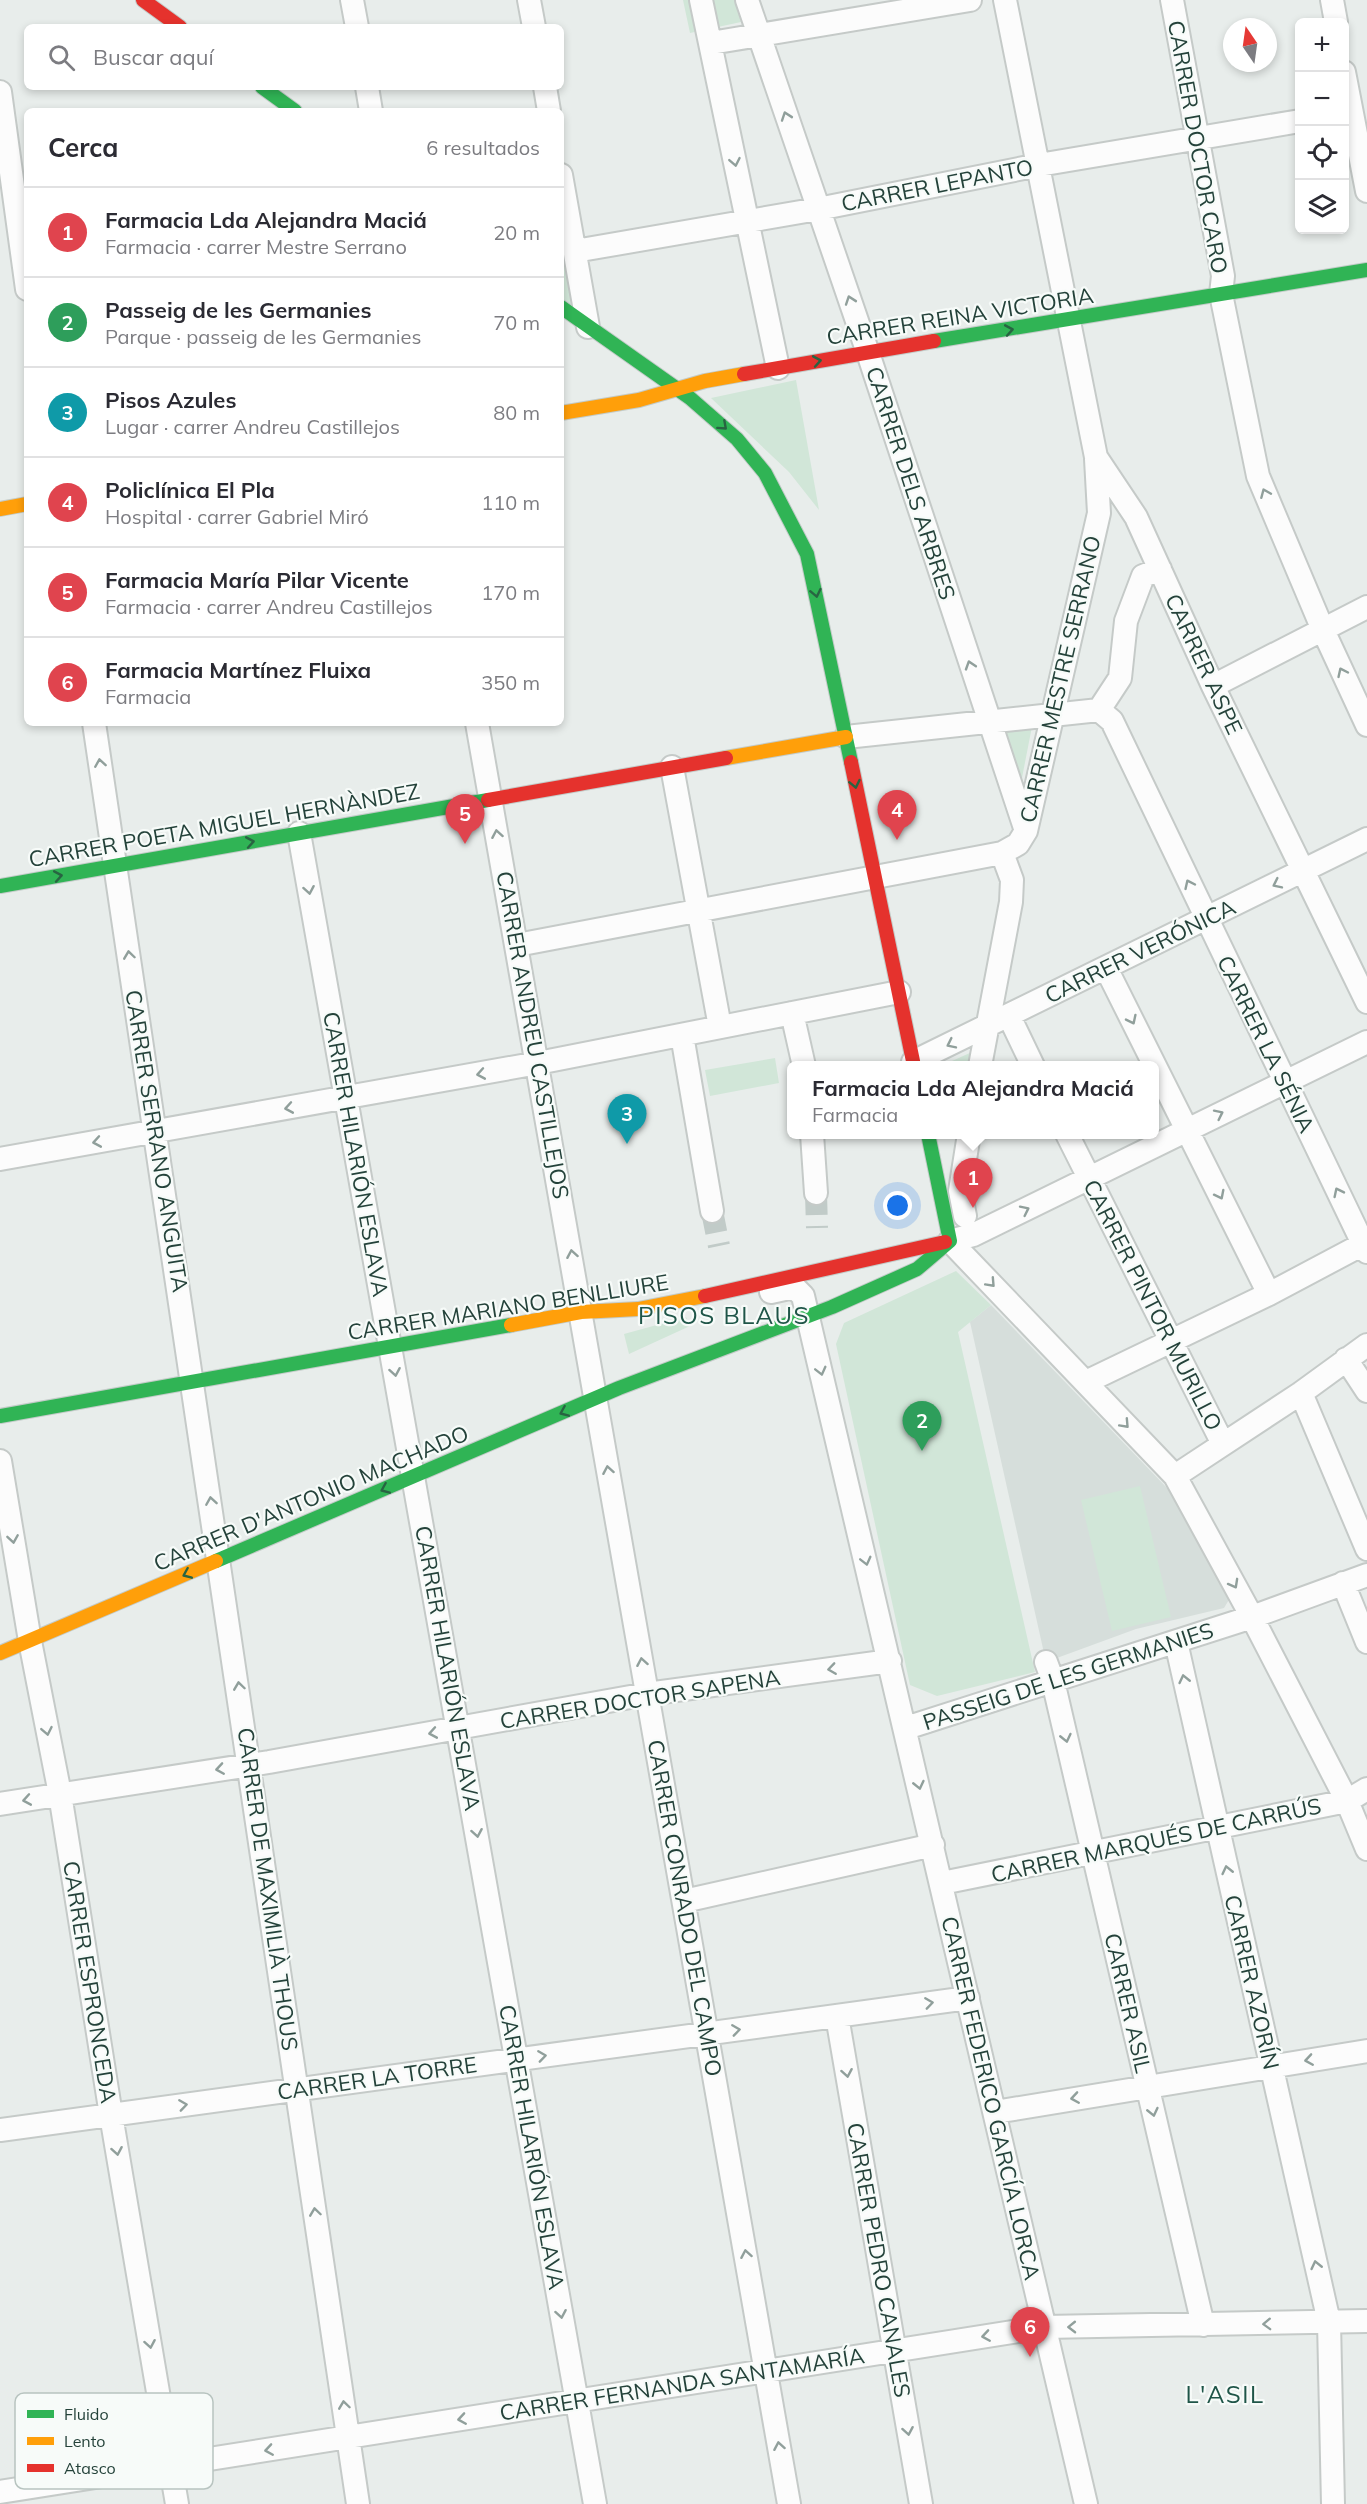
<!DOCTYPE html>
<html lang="es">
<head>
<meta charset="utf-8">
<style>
	body { margin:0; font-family:Mulish,sans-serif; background:#f2f2f3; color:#2b2b33 }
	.controls { position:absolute; right:18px; top:18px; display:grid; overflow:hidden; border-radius:9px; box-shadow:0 3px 9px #0003 }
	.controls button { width:54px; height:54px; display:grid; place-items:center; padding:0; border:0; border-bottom:2px solid #e1e1e2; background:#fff; color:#2b2b33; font:30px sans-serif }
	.compass { position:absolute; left:1223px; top:18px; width:54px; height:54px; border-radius:50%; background:#fff; box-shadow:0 3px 9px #0003; rotate:347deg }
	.you { position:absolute; left:898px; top:1206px; width:21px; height:21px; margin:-15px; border:4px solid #fff; border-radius:50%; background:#1a73e8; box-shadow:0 0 0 9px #1a73e833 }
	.badge { display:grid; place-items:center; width:39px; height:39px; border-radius:50%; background:#697e78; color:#fff; font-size:20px; font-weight:700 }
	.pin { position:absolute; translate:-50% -50px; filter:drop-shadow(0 2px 3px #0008) }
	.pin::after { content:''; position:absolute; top:32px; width:21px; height:18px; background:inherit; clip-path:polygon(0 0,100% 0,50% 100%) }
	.popup { position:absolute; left:787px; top:1061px; width:372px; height:78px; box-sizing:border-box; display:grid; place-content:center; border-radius:9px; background:#fff; filter:drop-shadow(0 2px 4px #0005); font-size:20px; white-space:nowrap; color:#7c7c81 }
	.popup b { font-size:22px; color:#2b2b33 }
	.popup::after { content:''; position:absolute; left:50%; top:100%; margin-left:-12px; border:12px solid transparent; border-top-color:#fff }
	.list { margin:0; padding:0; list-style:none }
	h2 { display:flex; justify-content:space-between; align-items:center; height:78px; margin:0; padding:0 24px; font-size:26px }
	h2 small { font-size:20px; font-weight:400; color:#7c7c81 }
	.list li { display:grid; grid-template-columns:39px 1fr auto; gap:18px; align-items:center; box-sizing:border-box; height:90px; padding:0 24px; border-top:2px solid #e1e1e2 }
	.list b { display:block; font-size:22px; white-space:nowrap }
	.list p { margin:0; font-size:20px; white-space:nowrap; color:#7c7c81 }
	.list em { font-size:20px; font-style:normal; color:#7c7c81 }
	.icon { flex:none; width:33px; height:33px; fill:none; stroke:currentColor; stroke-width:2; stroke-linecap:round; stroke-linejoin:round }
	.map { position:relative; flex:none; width:1367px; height:2504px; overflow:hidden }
	.search { position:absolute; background:#fff; box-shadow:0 3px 9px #0003; left:24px; top:24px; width:540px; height:66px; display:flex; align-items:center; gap:15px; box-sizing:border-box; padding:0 21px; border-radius:9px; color:#7c7c81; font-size:22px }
	.panel { position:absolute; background:#fff; box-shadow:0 3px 9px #0003; left:24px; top:108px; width:540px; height:618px; border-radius:9px }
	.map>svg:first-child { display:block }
	.built { fill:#d6dedb }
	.green { fill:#d1e6d8 }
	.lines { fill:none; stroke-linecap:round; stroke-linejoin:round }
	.street-tunnel { stroke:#c1cbc8; stroke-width:22; stroke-dasharray:22 11; stroke-linecap:butt }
	.street-casing { stroke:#c5cac8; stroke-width:26 }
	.fast-casing { stroke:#c3cbc8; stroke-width:16 }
	.slow-casing { stroke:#c3cbc8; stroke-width:16 }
	.jam-casing { stroke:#c3cbc8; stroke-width:16 }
	.street { stroke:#fcfcfc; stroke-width:22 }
	.fast { stroke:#30b455; stroke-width:14 }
	.slow { stroke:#ff9f0a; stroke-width:14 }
	.jam { stroke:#e5322d; stroke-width:14 }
	.oneway { stroke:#909f9b }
	.oneway2 { stroke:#286442 }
	.labels { text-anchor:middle; stroke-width:4.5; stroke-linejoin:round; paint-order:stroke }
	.street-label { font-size:22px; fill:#24423a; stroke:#f7fbf9 }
	.neighbourhood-label { font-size:24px; letter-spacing:1.5px; fill:#1f5548; stroke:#f7fbf9 }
	.key { fill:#f7fbf9; stroke:#b8c4c0; stroke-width:1.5 }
	.key-label { font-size:16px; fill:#24423a }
</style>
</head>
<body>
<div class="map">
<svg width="1367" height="2504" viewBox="0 0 1367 2504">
	<rect width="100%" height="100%" fill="#e8edeb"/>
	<!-- built -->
	<path class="built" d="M991 1305 1168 1489 1230 1598 1224 1608 1136 1629 1046 1662 970 1322Z"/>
	<!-- green -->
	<path class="green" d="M683 0H735L741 22 690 33Z
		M575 251 588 327 561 307V253Z
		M796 380 819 510 789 472 711 398Z
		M1036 706 1020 788 995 710Z
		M981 1048 978 1065H943Z
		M775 1058 779 1083 710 1096 705 1070Z
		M956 1271 991 1305 958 1332 1035 1672 937 1696 910 1685 836 1344 844 1323Z
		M686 1317 690 1326 629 1354 624 1334Z
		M1140 1486 1171 1617 1112 1631 1081 1500Z"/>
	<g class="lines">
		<!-- street-tunnel -->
		<path class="street-tunnel" d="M816 1193 817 1228
			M712 1211 719 1246"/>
		<defs>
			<path id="street" d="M352 0 357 27
				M529 0 534 27
				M701 0 778 368
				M747 0 868 353 1026 831
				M1005 0 1096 457 1136 517 1213 686 1367 1002
				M1172 0 1223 276 1221 294 1258 476 1323 630 1367 725
				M1332 0 1336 22
				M711 43 970 0
				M1344 72 1367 191
				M367 87 371 111
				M545 87 549 111
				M0 92 27 289
				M561 175 588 327
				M575 251 818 209 1039 165 1300 121
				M1213 686 1367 607
				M1099 710 1112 721 1367 1252
				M1099 710 1120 678 1126 621 1143 576 1160 569
				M94 723 358 2504
				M477 723 789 2504
				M846 737 1099 710
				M672 767 720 1027
				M299 833 595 2504
				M517 945 1002 853 1018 844 1026 831 1099 513 1096 459
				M1106 968 1269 1294
				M792 1013 804 1066
				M1009 1016 1033 1066
				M682 1035 712 1211
				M913 1062 1367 839
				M980 1066 1011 902 1012 880 1002 853
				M812 1134 816 1193
				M1067 1134 1223 1444
				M0 1159 538 1063 899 992
				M965 1216 960 1191 969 1134
				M950 1241 1175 1476 1252 1617 1347 1801 1367 1849
				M950 1241 973 1235 1367 1042
				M771 1292 794 1287 803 1296 1086 2504
				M1346 1359 1367 1391
				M1086 1382 1269 1294 1367 1242
				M1301 1393 1367 1549
				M0 1461 30 1641 60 1794 111 2115 177 2504
				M1175 1476 1301 1393 1367 1345
				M1343 1583 1367 1642
				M1176 1642 1329 2322 1333 2504
				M1046 1662 1053 1681 1203 2325
				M906 1728 1252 1617 1367 1575
				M0 1804 269 1762 647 1694 890 1661
				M942 1883 1347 1801 1367 1789
				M684 1901 933 1845
				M837 2016 921 2504
				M995 2112 1367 2051
				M0 2130 968 1998
				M0 2492 1044 2327 1367 2321"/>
			<path id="fast" d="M262 87 295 111
				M561 307 690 398 737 439 765 473 807 554 851 762
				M934 341 1367 270
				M0 886 488 800
				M928 1134 950 1241
				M0 1416 511 1325
				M216 1561 619 1388 832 1307 917 1269 950 1241"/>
			<path id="slow" d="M561 413 639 400 705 381 744 374
				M0 509 27 504
				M726 758 846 737
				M511 1325 581 1312 638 1309 705 1296
				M0 1653 216 1561"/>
			<path id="jam" d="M143 0 180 27
				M744 374 934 341
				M851 762 914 1066
				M488 800 726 758
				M705 1296 945 1242"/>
		</defs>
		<!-- street casing -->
		<use href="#street" class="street-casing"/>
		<!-- fast casing -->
		<use href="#fast" class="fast-casing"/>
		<!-- slow casing -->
		<use href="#slow" class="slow-casing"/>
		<!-- jam casing -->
		<use href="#jam" class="jam-casing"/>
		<!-- street -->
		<use href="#street" class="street"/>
		<!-- fast -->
		<use href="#fast" class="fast"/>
		<!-- slow -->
		<use href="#slow" class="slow"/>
		<!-- jam -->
		<use href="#jam" class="jam"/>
	</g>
	<!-- one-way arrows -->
	<defs><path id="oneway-chevron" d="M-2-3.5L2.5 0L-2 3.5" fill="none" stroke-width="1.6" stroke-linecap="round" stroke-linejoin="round" transform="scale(1.5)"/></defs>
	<g class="oneway">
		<use href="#oneway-chevron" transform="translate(786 116) rotate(-109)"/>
		<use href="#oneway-chevron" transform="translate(735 162) rotate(79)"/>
		<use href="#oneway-chevron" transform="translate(850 300) rotate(-109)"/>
		<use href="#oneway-chevron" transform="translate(1265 493) rotate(-113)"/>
		<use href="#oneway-chevron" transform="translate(970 665) rotate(-108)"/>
		<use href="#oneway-chevron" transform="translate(1342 672) rotate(-115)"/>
		<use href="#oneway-chevron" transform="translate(100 763) rotate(-99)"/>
		<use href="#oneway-chevron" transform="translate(497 834) rotate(-100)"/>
		<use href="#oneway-chevron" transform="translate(1189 884) rotate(-115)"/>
		<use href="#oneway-chevron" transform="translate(1277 884) rotate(154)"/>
		<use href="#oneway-chevron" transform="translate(309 890) rotate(80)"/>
		<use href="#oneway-chevron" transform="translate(129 955) rotate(-98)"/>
		<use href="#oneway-chevron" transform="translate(1132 1020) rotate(64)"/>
		<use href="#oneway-chevron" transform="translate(951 1044) rotate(154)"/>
		<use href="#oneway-chevron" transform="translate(481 1074) rotate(170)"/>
		<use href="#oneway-chevron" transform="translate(289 1108) rotate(170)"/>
		<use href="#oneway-chevron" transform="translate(1219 1114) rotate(-26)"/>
		<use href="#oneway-chevron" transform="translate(97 1142) rotate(170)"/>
		<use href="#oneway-chevron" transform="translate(1338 1192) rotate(-116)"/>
		<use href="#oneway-chevron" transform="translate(1220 1195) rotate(63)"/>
		<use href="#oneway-chevron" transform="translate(1025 1210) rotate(-26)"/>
		<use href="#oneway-chevron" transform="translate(572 1254) rotate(-100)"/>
		<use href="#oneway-chevron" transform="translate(991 1283) rotate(47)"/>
		<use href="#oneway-chevron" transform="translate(821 1371) rotate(76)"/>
		<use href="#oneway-chevron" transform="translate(395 1372) rotate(80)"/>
		<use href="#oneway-chevron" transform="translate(1125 1424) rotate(47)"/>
		<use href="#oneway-chevron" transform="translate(608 1470) rotate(-100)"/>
		<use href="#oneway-chevron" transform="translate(211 1501) rotate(-99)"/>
		<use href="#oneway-chevron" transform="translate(13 1539) rotate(81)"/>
		<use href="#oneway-chevron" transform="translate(866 1561) rotate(76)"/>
		<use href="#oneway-chevron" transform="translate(1234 1584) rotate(61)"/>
		<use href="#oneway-chevron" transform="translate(642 1662) rotate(-100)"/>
		<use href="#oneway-chevron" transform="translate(832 1669) rotate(172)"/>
		<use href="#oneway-chevron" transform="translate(1184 1679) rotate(-103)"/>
		<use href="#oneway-chevron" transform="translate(239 1686) rotate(-98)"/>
		<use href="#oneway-chevron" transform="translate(47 1731) rotate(79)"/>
		<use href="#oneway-chevron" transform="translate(433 1733) rotate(170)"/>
		<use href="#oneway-chevron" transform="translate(1066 1738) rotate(77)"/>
		<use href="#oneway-chevron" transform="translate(220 1769) rotate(171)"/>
		<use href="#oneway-chevron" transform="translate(919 1785) rotate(77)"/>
		<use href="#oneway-chevron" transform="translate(27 1800) rotate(170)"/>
		<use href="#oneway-chevron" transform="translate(477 1833) rotate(80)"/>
		<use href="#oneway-chevron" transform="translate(1227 1870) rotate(-103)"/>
		<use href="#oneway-chevron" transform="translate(929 2003) rotate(-8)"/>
		<use href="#oneway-chevron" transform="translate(736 2030) rotate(-8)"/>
		<use href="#oneway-chevron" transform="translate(542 2056) rotate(-8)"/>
		<use href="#oneway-chevron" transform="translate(1309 2060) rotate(171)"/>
		<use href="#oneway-chevron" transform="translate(847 2073) rotate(80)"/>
		<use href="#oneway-chevron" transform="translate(1075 2098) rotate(171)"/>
		<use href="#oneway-chevron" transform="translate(183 2105) rotate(-8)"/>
		<use href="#oneway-chevron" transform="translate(1153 2112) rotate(77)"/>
		<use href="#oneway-chevron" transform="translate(117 2151) rotate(80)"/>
		<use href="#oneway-chevron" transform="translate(315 2212) rotate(-98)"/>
		<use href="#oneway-chevron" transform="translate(746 2254) rotate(-100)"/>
		<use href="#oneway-chevron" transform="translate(1316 2265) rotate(-103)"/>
		<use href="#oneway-chevron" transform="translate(561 2314) rotate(80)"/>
		<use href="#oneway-chevron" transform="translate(1267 2324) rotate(178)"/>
		<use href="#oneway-chevron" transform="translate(1072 2327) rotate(179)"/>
		<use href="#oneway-chevron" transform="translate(986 2336) rotate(171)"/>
		<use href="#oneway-chevron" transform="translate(150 2344) rotate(80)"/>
		<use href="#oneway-chevron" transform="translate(344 2405) rotate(-98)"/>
		<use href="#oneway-chevron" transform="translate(462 2419) rotate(171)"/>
		<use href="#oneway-chevron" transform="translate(908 2431) rotate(80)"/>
		<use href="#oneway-chevron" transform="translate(779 2446) rotate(-100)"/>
		<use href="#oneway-chevron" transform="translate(269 2450) rotate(171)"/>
	</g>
	<g class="oneway2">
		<use href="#oneway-chevron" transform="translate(1009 330) rotate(-10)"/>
		<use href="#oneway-chevron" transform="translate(817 361) rotate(-10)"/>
		<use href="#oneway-chevron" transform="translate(723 426) rotate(42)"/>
		<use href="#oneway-chevron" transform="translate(816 593) rotate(78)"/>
		<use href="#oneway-chevron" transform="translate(855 784) rotate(78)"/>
		<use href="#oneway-chevron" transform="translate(250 842) rotate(-10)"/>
		<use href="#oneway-chevron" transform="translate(58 876) rotate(-10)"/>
		<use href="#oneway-chevron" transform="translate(564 1412) rotate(157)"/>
		<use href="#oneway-chevron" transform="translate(385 1489) rotate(157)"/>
		<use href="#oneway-chevron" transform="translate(187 1574) rotate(157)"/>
	</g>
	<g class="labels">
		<!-- street labels -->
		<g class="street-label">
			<text transform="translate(1198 147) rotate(80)" y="8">CARRER DOCTOR CARO</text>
			<text transform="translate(937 185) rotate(-11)" y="8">CARRER LEPANTO</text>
			<text transform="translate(960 316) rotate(-9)" y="8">CARRER REINA VICTORIA</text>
			<text transform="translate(911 483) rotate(72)" y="8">CARRER DELS ARBRES</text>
			<text transform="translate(1204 664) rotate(65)" y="8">CARRER ASPE</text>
			<text transform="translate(1060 679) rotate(-77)" y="8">CARRER MESTRE SERRANO</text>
			<text transform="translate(224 825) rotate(-10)" y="8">CARRER POETA MIGUEL HERNÀNDEZ</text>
			<text transform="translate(1140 951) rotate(-26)" y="8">CARRER VERÓNICA</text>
			<text transform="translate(533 1035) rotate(80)" y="8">CARRER ANDREU CASTILLEJOS</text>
			<text transform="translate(1266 1044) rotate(64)" y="8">CARRER LA SÉNIA</text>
			<text transform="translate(157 1141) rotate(81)" y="8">CARRER SERRANO ANGUITA</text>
			<text transform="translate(356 1154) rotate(80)" y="8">CARRER HILARIÓN ESLAVA</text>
			<text transform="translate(1153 1305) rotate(63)" y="8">CARRER PINTOR MURILLO</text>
			<text transform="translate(508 1307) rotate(-9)" y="8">CARRER MARIANO BENLLIURE</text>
			<text transform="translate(311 1498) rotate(-23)" y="8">CARRER D'ANTONIO MACHADO</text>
			<text transform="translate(448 1668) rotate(80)" y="8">CARRER HILARIÓN ESLAVA</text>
			<text transform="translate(1068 1676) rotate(-18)" y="8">PASSEIG DE LES GERMANIES</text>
			<text transform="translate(640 1699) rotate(-9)" y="8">CARRER DOCTOR SAPENA</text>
			<text transform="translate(1156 1840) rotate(-12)" y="8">CARRER MARQUÉS DE CARRÚS</text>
			<text transform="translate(268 1889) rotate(82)" y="8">CARRER DE MAXIMILIÀ THOUS</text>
			<text transform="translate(685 1908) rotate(80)" y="8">CARRER CONRADO DEL CAMPO</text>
			<text transform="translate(90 1982) rotate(81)" y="8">CARRER ESPRONCEDA</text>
			<text transform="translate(1252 1982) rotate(77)" y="8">CARRER AZORÍN</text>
			<text transform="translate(1128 2003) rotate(77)" y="8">CARRER ASIL</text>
			<text transform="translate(377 2078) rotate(-8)" y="8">CARRER LA TORRE</text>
			<text transform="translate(991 2098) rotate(77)" y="8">CARRER FEDERICO GARCÍA LORCA</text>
			<text transform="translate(532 2147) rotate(80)" y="8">CARRER HILARIÓN ESLAVA</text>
			<text transform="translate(879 2260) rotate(80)" y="8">CARRER PEDRO CANALES</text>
			<text transform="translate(682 2384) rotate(-9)" y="8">CARRER FERNANDA SANTAMARÍA</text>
		</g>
		<!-- neighbourhood labels -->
		<g class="neighbourhood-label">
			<text x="724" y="1324">PISOS BLAUS</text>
			<text x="1225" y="2403">L'ASIL</text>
		</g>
	</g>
	<!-- legend -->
	<rect x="15" y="2393" width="198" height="96" rx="9" class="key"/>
	<rect x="27" y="2410" width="27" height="8" fill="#30b455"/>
	<rect x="27" y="2437" width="27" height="8" fill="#ff9f0a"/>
	<rect x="27" y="2464" width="27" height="8" fill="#e5322d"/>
	<g class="key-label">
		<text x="64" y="2420">Fluido</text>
		<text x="64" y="2447">Lento</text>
		<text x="64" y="2474">Atasco</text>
	</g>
</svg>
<div class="controls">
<button>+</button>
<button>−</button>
<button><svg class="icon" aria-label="locate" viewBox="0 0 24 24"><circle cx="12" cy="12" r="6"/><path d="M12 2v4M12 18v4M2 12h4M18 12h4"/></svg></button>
<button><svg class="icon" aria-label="layers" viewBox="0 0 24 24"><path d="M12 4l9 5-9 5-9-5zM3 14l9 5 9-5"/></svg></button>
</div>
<svg class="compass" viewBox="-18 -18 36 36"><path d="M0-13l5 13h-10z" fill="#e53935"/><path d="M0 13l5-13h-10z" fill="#7c7c81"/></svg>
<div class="you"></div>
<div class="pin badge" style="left:973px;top:1208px;background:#e0444e">1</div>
<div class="popup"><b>Farmacia Lda Alejandra Maciá</b>Farmacia</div>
<div class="pin badge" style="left:922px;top:1451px;background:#2e9e5b">2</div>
<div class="pin badge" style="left:627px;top:1144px;background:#0f9aa8">3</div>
<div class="pin badge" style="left:897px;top:840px;background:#e0444e">4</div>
<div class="pin badge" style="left:465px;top:844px;background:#e0444e">5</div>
<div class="pin badge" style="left:1030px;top:2357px;background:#e0444e">6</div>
<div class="search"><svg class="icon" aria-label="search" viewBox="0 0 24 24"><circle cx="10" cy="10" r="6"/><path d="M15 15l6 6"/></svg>Buscar aquí</div>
<section class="panel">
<h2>Cerca<small>6 resultados</small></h2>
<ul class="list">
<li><span class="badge" style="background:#e0444e">1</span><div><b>Farmacia Lda Alejandra Maciá</b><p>Farmacia · carrer Mestre Serrano</p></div><em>20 m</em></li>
<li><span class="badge" style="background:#2e9e5b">2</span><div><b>Passeig de les Germanies</b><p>Parque · passeig de les Germanies</p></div><em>70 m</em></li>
<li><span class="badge" style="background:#0f9aa8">3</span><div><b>Pisos Azules</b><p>Lugar · carrer Andreu Castillejos</p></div><em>80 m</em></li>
<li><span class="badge" style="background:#e0444e">4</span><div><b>Policlínica El Pla</b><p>Hospital · carrer Gabriel Miró</p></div><em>110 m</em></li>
<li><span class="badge" style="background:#e0444e">5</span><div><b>Farmacia María Pilar Vicente</b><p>Farmacia · carrer Andreu Castillejos</p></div><em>170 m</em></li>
<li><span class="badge" style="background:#e0444e">6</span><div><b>Farmacia Martínez Fluixa</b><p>Farmacia</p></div><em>350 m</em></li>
</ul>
</section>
</div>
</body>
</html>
